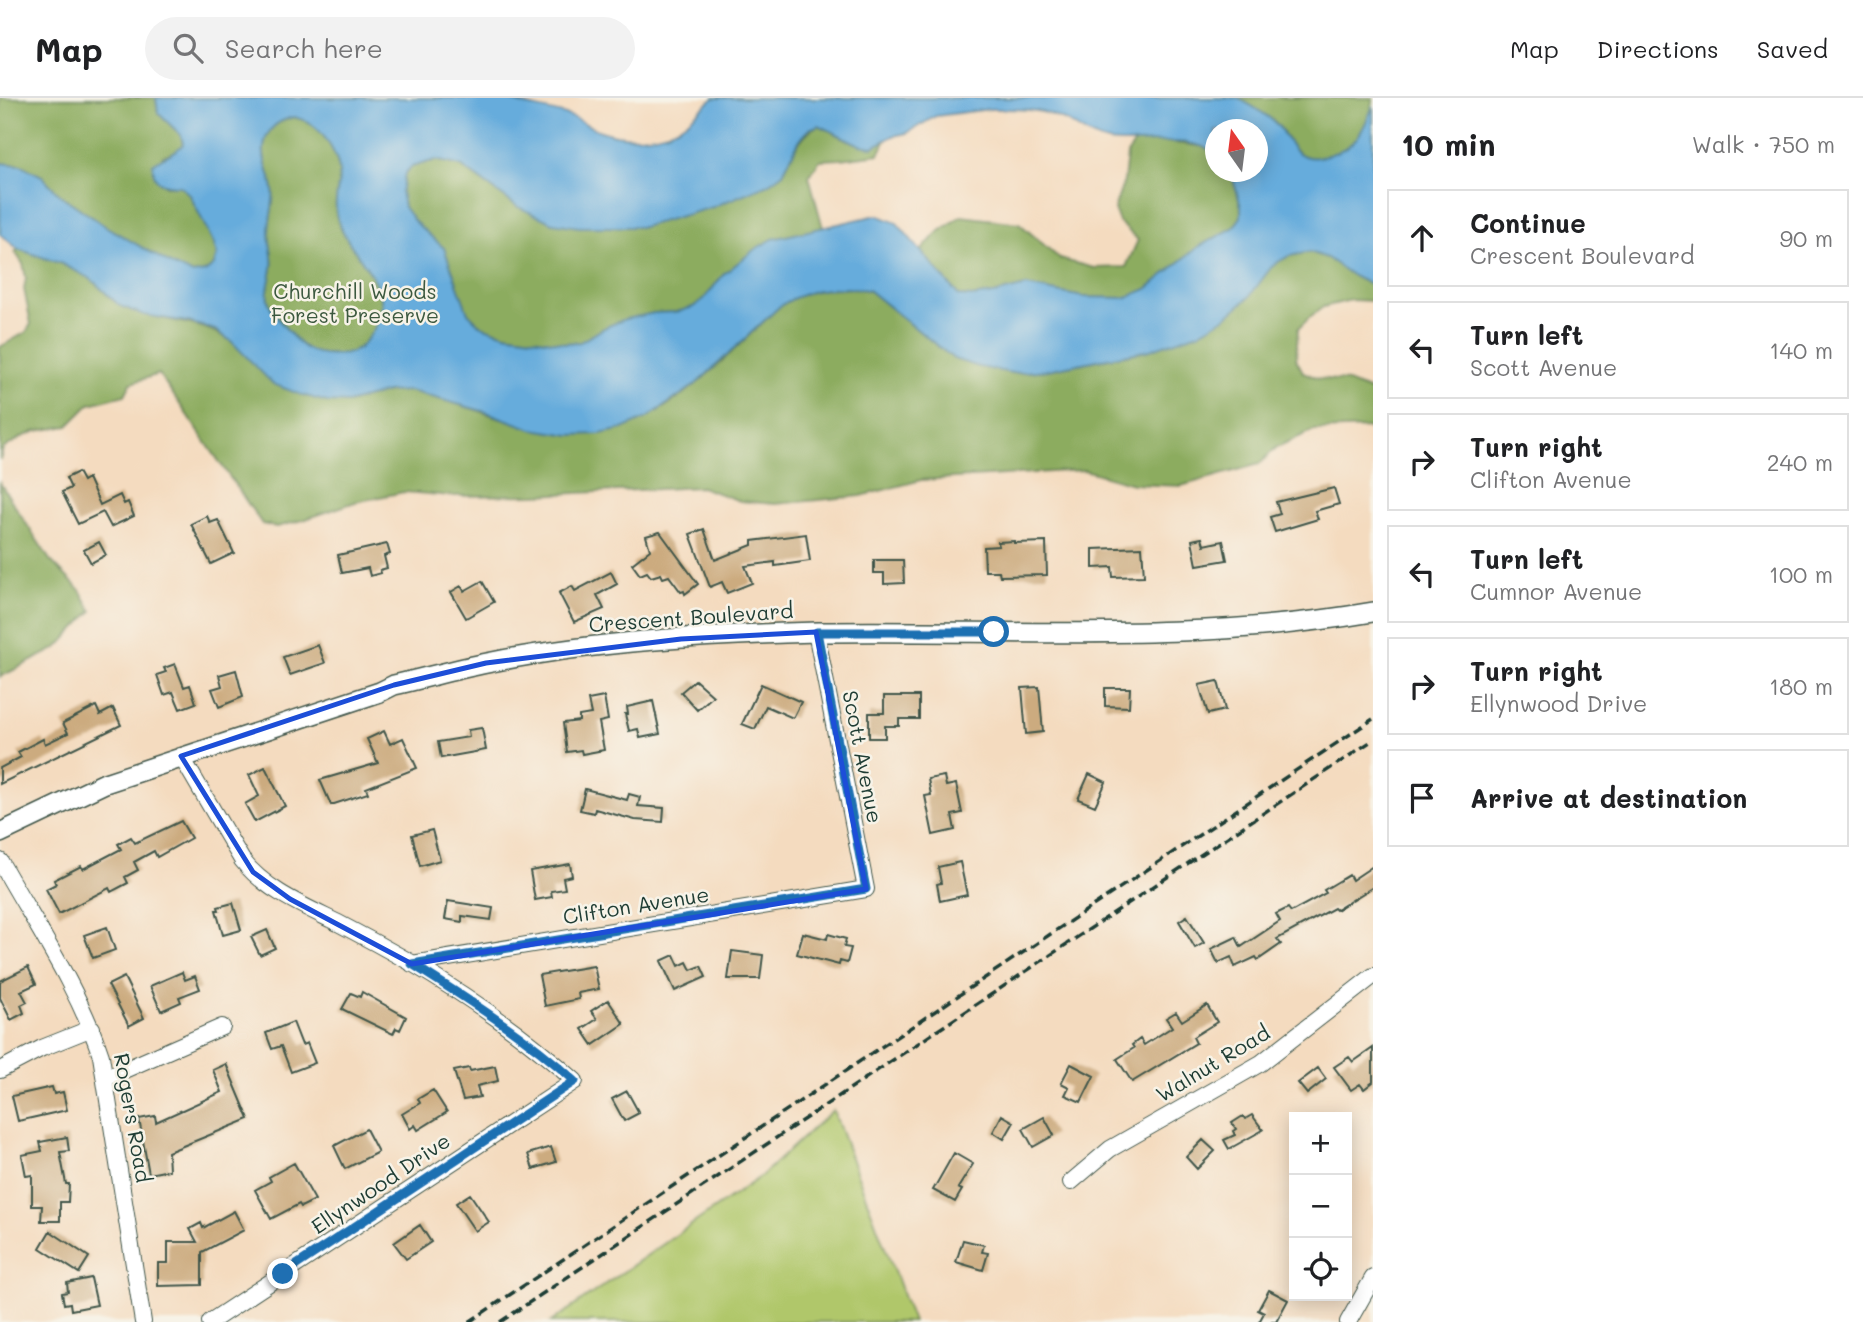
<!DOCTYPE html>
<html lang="en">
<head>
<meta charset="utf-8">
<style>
	body { margin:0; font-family:Mali,sans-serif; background:#f2f2f2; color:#202124 }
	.controls { position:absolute; right:21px; bottom:21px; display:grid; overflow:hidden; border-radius:0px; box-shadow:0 4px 18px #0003 }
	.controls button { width:63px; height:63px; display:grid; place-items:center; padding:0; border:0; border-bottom:2px solid #e0e0e0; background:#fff; color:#202124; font:35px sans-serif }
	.compass { position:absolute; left:1205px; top:21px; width:63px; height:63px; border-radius:50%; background:#fff; box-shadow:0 4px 18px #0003; rotate:346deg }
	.stop { position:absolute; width:21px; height:21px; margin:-16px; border:5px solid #1f6fb2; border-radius:50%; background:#fff }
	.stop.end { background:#1f6fb2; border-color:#fff; box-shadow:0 2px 7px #0008 }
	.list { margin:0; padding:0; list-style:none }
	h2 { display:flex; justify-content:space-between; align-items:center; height:91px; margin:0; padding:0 28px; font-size:30px }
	h2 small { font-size:23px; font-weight:400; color:#757577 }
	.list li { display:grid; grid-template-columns:46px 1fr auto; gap:21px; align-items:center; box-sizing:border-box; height:98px; margin:0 14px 14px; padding:0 14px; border:2px solid #e0e0e0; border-radius:0px }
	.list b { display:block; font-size:26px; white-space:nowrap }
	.list p { margin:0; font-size:23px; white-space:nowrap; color:#757577 }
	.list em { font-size:23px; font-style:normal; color:#757577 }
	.icon { flex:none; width:38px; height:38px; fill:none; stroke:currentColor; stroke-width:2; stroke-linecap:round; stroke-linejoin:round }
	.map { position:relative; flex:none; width:1373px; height:1224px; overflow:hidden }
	header { display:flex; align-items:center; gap:42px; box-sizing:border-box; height:98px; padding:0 35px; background:#fff; border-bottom:2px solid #e0e0e0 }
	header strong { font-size:33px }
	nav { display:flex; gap:38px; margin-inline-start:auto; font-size:24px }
	.search { width:490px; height:63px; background:#f2f2f2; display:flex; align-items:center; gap:18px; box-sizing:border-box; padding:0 24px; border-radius:38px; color:#757577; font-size:26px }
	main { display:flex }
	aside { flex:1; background:#fff }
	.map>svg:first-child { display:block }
	.green { fill:#b0c76b; stroke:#688250; stroke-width:2 }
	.forest { fill:#8cac5f; stroke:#56744a; stroke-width:2 }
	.water { fill:#66acdc; stroke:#427488; stroke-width:2; fill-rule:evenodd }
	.building { fill:#ccab7f }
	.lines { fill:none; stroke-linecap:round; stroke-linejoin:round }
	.minor-casing { stroke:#3f5549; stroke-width:18 }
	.tertiary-casing { stroke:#3f5549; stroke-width:22 }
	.minor { stroke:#fff; stroke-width:16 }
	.tertiary { stroke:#fff; stroke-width:19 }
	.rail { stroke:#1f3d34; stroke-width:3.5; stroke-dasharray:10 5; stroke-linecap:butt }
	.route { stroke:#1f6fb2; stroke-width:9 }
	.marked { fill:none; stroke:#1d4ed8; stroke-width:5; stroke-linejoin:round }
	.labels { text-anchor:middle; stroke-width:5; stroke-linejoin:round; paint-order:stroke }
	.park-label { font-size:21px; fill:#3c593f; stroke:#f7f3e8 }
	.street-label { font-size:21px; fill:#1f3d34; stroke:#f7f3e8 }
</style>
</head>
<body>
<header>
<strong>Map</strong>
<div class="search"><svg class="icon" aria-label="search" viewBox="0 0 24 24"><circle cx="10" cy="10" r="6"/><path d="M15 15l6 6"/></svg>Search here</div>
<nav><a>Map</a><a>Directions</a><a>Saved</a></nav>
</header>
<main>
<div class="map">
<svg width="1373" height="1224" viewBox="0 0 1373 1224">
	<rect width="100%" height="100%" fill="#f7f3e8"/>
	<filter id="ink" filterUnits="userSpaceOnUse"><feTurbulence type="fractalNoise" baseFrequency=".0143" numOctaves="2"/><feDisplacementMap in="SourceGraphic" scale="14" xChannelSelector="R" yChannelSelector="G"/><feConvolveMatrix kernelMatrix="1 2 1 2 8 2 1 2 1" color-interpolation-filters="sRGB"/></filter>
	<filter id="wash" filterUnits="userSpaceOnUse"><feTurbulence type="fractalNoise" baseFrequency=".00686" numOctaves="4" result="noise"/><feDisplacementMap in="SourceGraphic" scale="28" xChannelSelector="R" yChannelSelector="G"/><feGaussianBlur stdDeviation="1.57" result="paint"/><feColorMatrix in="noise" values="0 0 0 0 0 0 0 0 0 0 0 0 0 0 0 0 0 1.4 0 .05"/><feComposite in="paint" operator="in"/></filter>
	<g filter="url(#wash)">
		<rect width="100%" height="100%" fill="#f4dbbf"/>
		<!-- green -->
		<path class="green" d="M833 1012 913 1224H551L760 1079Z"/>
		<!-- forest -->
		<path class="forest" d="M0 0H156L158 15 181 37 183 47 178 53 162 58 165 88H180L190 97 214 146 217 157 214 167 205 174 193 176 174 168 105 128 60 97 42 78 21 67 0 65Z
			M1238 0H1373C1373 15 1365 33 1354 44 1340 58 1310 68 1294 51 1287 43 1283 31 1275 24 1264 15 1250 8 1238 0Z
			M295 19C299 21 306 22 310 25 325 35 341 61 339 79 338 94 333 106 338 121 353 169 412 193 363 247 352 259 321 259 307 251 297 246 270 213 268 202 266 193 271 180 272 170 274 158 269 146 269 133 269 120 275 105 273 91 271 77 262 64 264 49 266 31 278 22 295 19Z
			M819 27C842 38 861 55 886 42L879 56 841 61 820 62 809 78 823 130 773 141 724 176 704 201 693 209 677 214 654 215 606 229 580 244 565 245 505 236 481 228 468 215 444 150 415 125 404 109 401 94 405 76 411 69 436 62 461 68 518 109 783 75C793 56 799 36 819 27Z
			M1159 43 1207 49 1215 55 1216 74H1231L1241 108V119L1233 130 1198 149 1147 191 1125 200 1083 199 1026 188 994 196 971 199 959 198 921 153 936 136 961 118 1019 125 1060 161 1094 170 1126 169 1138 142 1119 124 1114 111 1124 83 1127 56 1135 45Z
			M18 151C43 159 71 166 92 182 103 191 112 205 125 210 161 225 197 220 231 243L347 305C367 300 389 291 410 293 421 294 434 300 446 303 514 321 577 357 646 320 697 293 738 247 780 208 806 191 837 187 868 192L954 261 1012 275 1047 272 1150 252 1248 200 1273 166 1289 158 1310 154 1328 160 1353 178 1373 188V203L1351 202 1323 209 1310 219 1298 231 1296 261 1303 274 1318 280 1345 283 1373 294V330L1314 332 1277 349 1259 366 1181 388 1133 386 1084 372 921 382 861 398 775 406 740 403 701 389 535 397 453 398 404 394 355 404 303 422 277 429 262 426 159 276 131 285 125 297 90 306 68 328 37 333 22 339 3 351 0 362V249L26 234 31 226 24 191 26 180 23 166 15 154Z
			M0 385 50 462 80 492 92 513 57 550 0 579Z"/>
		<!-- water -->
		<path class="water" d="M156 0H504C526 10 550 11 572 19 582 23 591 30 601 33 626 42 663 41 685 25 695 17 704 8 714 0H1238C1251 8 1268 16 1278 28 1285 36 1289 48 1297 54 1307 61 1317 61 1328 57 1357 48 1362 35 1373 8V188L1353 178 1327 160 1310 154 1289 158 1273 167 1248 200 1226 219 1198 235 1150 252 1118 258 1047 272 1012 275 979 269 954 261 868 192C837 187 806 191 780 208L695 287 647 320 623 331 600 336 570 337 532 331 486 314 410 293 387 294 347 305 327 304 299 296 273 286 231 243 215 232 188 224 144 217 120 208 91 181 62 166 18 151 0 136V65L21 67 42 78 60 97 105 128 174 168 193 176 205 174 214 167 217 157 214 146 190 97 180 88C163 88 152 85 153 66 162 58 176 56 183 46L181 37 158 15ZM990 11C1012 11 1035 10 1055 18 1075 25 1087 40 1108 44 1141 49 1187 35 1215 55L1216 32H1258V74H1231L1241 108V119L1233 130 1198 149 1147 191 1125 200 1083 199 1026 188 994 196 971 199 959 198 897 125 877 117 773 141 755 151 724 176 704 201 693 209 677 214 654 215 625 221 606 229 580 244 565 245 505 236 481 228 468 215 444 150 415 124 404 109 401 94 405 76 411 69 436 62 461 68 518 109 553 125 579 129H643L713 109 768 86 783 75 800 41 809 31 819 27 860 47 873 49 893 38 907 35 936 18ZM295 19C299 21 306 22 310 25 325 35 341 61 339 79 338 94 333 106 338 121 353 169 412 193 362 247 352 259 321 259 307 251 297 246 270 213 268 202 266 193 271 180 272 170 274 158 269 146 269 133 269 120 275 105 273 91 271 77 262 64 264 49 266 31 278 22 295 19Z"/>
		<g id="blocks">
			<!-- building -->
			<path class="building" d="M78 374 83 383 88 380 100 407 120 397 124 406 128 404 134 418 111 429 103 414 78 426 62 394 71 390 66 380Z
				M1334 390 1339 406 1315 413 1318 421 1275 434 1270 419 1280 416 1276 404Z
				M207 418 210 425 218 422 234 455 211 466 191 426Z
				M704 431 715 462 752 447V443L806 436 810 463 775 468V464L745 468 752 485 727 495 722 484 710 489 690 436Z
				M660 434 698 486 685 496 684 493 681 494 669 478 663 480 661 476 651 479 647 474 640 477 632 466 650 452 646 438Z
				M1202 440 1204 447 1223 443 1227 462 1197 467 1192 442Z
				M1014 443V445L1046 444 1047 477 1000 478 999 473H985L984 449 999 448 998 444Z
				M99 444 106 457 91 465 84 452Z
				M387 446 390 456 384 458 387 470 380 472 381 475 370 478 368 470 342 475 338 457Z
				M1142 449 1144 478 1113 479 1112 469 1093 470V451Z
				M874 462H903L904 485 884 486V475H874Z
				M611 474 617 486 597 497 604 511 574 524 559 495 572 488 575 493Z
				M482 483 494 504 466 520 451 494 461 488 464 493Z
				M318 547 325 565 290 577 283 559Z
				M175 566 184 589 190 587 196 605 180 611 173 594 164 597 157 577 166 574 164 570Z
				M236 572 243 599 219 609 212 591 222 588 219 577Z
				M695 582 713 598 697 612 681 594Z
				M1218 583 1225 612 1208 616 1199 587Z
				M761 586 801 604 793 620 766 608 755 631 742 626Z
				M1039 589 1043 634 1026 636 1022 590Z
				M1105 590H1130L1129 609 1105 608Z
				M884 598H919V621H899V628H885V640H869V615H884Z
				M604 599 608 622 599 624 604 652 582 656 581 652 567 654 563 625 579 623V618L591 616 588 602Z
				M653 603 660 636 640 640 638 631 629 633 625 616H628L627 609Z
				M96 608 100 617 113 610 121 627 0 686V670L21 659 18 654 43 641 45 646 68 635 63 625Z
				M482 630 486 652 441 660 438 644 469 639 468 632Z
				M384 633 390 646 403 640 417 670 366 690 368 695 331 707 320 682 378 665 367 641Z
				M265 669 285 708 255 724 245 706 259 698 249 677Z
				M1089 676 1106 684 1095 708 1078 701Z
				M944 678 946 688 956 686 962 715 952 717 955 732 933 737 925 698 931 697 928 681Z
				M585 691 627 702 629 696 640 699 638 708 664 710 663 724 635 722 595 711 594 715 580 712Z
				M181 723 191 740 157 759 154 753 134 764 138 772 125 779 128 785 111 794 109 790 59 816 46 791 56 786 54 782 81 768 83 771 121 751 118 746 131 739 135 745Z
				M432 732 440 762 420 768 412 737Z
				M960 764 967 797 940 803 937 786 941 785 938 769Z
				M570 766 572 778 563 780 565 791 551 793 552 799 535 802 530 773Z
				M1373 768V789L1336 812 1334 810 1277 841 1281 846 1258 862 1256 859 1235 869 1231 859 1218 865 1211 851 1236 839 1241 849 1280 823 1276 816 1288 810 1291 814 1326 795 1324 792 1349 777 1352 782Z
				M448 803 493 810 491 822 462 818V824L445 821Z
				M233 805 241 832 223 837 216 812H219L218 809Z
				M1187 818 1204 845 1195 850 1179 823Z
				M107 829 115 852 93 860 84 837Z
				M267 832 275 850 260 857 251 839Z
				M803 835 827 841 828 836 846 841 844 849 851 850 847 865 840 863 839 867 797 856Z
				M732 853 763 857 760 881H728Z
				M674 857 679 868 687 864 691 872 701 868 706 879 675 893 661 863Z
				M594 868 599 891 578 895 579 901 545 908 539 877Z
				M28 869 36 886 21 893 27 904 21 907 24 915 11 922 0 900V883Z
				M182 874 185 882 195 878 200 891 179 899 181 904 161 913 150 888Z
				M124 879 144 920 129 928 108 887Z
				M362 894 406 919 400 932 396 930 393 936 342 911 351 895 360 899Z
				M608 902 624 926 593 947 582 931 597 921 591 913Z
				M1207 907 1217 924 1193 939 1196 945 1132 984 1117 961 1134 950 1132 947 1140 941 1144 947 1172 929 1166 920 1176 914 1182 923Z
				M293 924 302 947 307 945 315 965 291 974 281 948 272 951 266 935Z
				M1373 950V984L1364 991 1360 986 1351 992 1334 969 1349 959 1353 964Z
				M226 966 249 1021 168 1054 169 1072 149 1076 139 1021 155 1018 156 1024 222 994 213 972Z
				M1071 966 1094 978 1081 1004 1065 997 1069 989 1061 985Z
				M495 968 498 983 477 988 480 999 463 1002 454 973 469 970 470 973Z
				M1318 970 1326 981 1307 996 1298 985Z
				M52 989 54 996 63 994 67 1012 18 1023 12 998Z
				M433 992 447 1014 418 1032 415 1027 410 1031 402 1016 420 1005 418 1001Z
				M627 993 639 1015 624 1023 612 1001Z
				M1002 1017 1014 1024 1004 1041 993 1034Z
				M1252 1017 1263 1032 1229 1051 1224 1042 1235 1037 1233 1033 1236 1031 1232 1025 1243 1018 1245 1021Z
				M1044 1019 1054 1037 1033 1049 1023 1031Z
				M366 1031 378 1054 345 1071 334 1048Z
				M67 1039 69 1053 60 1054 66 1086H69L68 1104H60V1123H41L42 1108H32V1077L26 1078 22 1057 42 1053 40 1044Z
				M1203 1042 1215 1053 1197 1071 1186 1059Z
				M551 1049 556 1064 533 1071 528 1056Z
				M954 1055 973 1066 958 1090 962 1092 955 1104 933 1092Z
				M294 1065 315 1102 301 1109 299 1106 271 1121 255 1092 271 1083 269 1079Z
				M470 1096 489 1124 475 1133 456 1105Z
				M234 1113 244 1132 202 1154V1187L158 1188V1165H168V1144H197L190 1131 201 1125 203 1130Z
				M420 1127 431 1144 406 1161 394 1145Z
				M50 1133 89 1159 79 1175 40 1150Z
				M963 1142 984 1147 982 1154 988 1155 983 1172 956 1164Z
				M91 1180 97 1207 71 1212 70 1205 64 1206 62 1195 68 1194 67 1185Z
				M1269 1192 1288 1202 1276 1224H1259L1264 1215 1258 1212Z"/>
		</g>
	</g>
	<g filter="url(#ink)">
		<use href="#blocks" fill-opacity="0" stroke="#3f5549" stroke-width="2"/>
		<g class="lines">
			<defs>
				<path id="minor" d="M181 658 242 762C266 793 306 809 340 826 363 838 387 851 410 864 468 898 525 938 575 983L210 1224
					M0 763C35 826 78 889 101 958L143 1224
					M412 866 866 791 816 534
					M0 972 42 950 92 930
					M106 980 222 929
					M1071 1084 1110 1051 1261 965 1373 878
					M1348 1224 1373 1180"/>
				<path id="tertiary" d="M0 735 105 685 380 594 394 587C425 580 456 571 487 565 595 543 708 537 818 534 1003 531 1190 546 1373 514"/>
			</defs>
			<!-- minor casing -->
			<use href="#minor" class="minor-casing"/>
			<!-- tertiary casing -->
			<use href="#tertiary" class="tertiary-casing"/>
			<!-- minor -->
			<use href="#minor" class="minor"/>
			<!-- tertiary -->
			<use href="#tertiary" class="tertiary"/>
			<!-- rail -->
			<path class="rail" d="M469 1224 1373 621
				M500 1224 1373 642"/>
		</g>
	</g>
	<g class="lines" filter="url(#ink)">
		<!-- route -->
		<path class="route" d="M283 1176 575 983C525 938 469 902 412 866L866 791 817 534H994"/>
	</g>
	<!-- marked area -->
	<path class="marked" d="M816 534 866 791 412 866 290 801 253 774 181 658 394 587 486 565 681 541Z"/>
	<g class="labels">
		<!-- park labels -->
		<g class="park-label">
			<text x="355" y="201">Churchill Woods<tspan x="355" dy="24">Forest Preserve</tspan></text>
		</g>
		<!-- street labels -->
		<g class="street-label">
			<text transform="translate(691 520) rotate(-4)" y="7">Crescent Boulevard</text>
			<text transform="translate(862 659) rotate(79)" y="7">Scott Avenue</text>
			<text transform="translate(636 808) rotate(-9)" y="7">Clifton Avenue</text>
			<text transform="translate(1213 966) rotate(-31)" y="7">Walnut Road</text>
			<text transform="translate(132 1020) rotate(80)" y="7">Rogers Road</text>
			<text transform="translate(381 1086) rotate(-34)" y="7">Ellynwood Drive</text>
		</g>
	</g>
</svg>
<div class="controls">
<button>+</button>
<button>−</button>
<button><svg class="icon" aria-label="locate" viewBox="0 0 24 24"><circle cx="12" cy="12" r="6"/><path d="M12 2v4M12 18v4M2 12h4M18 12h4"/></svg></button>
</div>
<svg class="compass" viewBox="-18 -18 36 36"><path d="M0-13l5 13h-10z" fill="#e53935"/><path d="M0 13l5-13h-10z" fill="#757577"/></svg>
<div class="stop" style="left:994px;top:534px"></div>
<div class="stop end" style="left:283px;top:1176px"></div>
</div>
<aside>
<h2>10 min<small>Walk · 750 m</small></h2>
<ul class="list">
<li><svg class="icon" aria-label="ahead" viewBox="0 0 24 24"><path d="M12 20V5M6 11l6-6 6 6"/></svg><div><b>Continue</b><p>Crescent Boulevard</p></div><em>90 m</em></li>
<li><svg class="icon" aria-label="left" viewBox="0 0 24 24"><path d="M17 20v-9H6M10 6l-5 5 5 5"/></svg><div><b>Turn left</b><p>Scott Avenue</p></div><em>140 m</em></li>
<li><svg class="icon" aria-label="right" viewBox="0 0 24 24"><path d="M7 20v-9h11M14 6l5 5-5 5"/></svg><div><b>Turn right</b><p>Clifton Avenue</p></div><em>240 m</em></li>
<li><svg class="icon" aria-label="left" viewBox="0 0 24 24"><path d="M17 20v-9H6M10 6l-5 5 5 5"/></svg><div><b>Turn left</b><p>Cumnor Avenue</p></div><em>100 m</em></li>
<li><svg class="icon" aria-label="right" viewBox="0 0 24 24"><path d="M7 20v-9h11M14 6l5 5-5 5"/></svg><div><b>Turn right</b><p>Ellynwood Drive</p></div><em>180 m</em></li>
<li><svg class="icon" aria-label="arrive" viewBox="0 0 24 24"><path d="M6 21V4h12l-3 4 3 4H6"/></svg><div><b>Arrive at destination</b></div></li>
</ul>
</aside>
</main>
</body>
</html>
